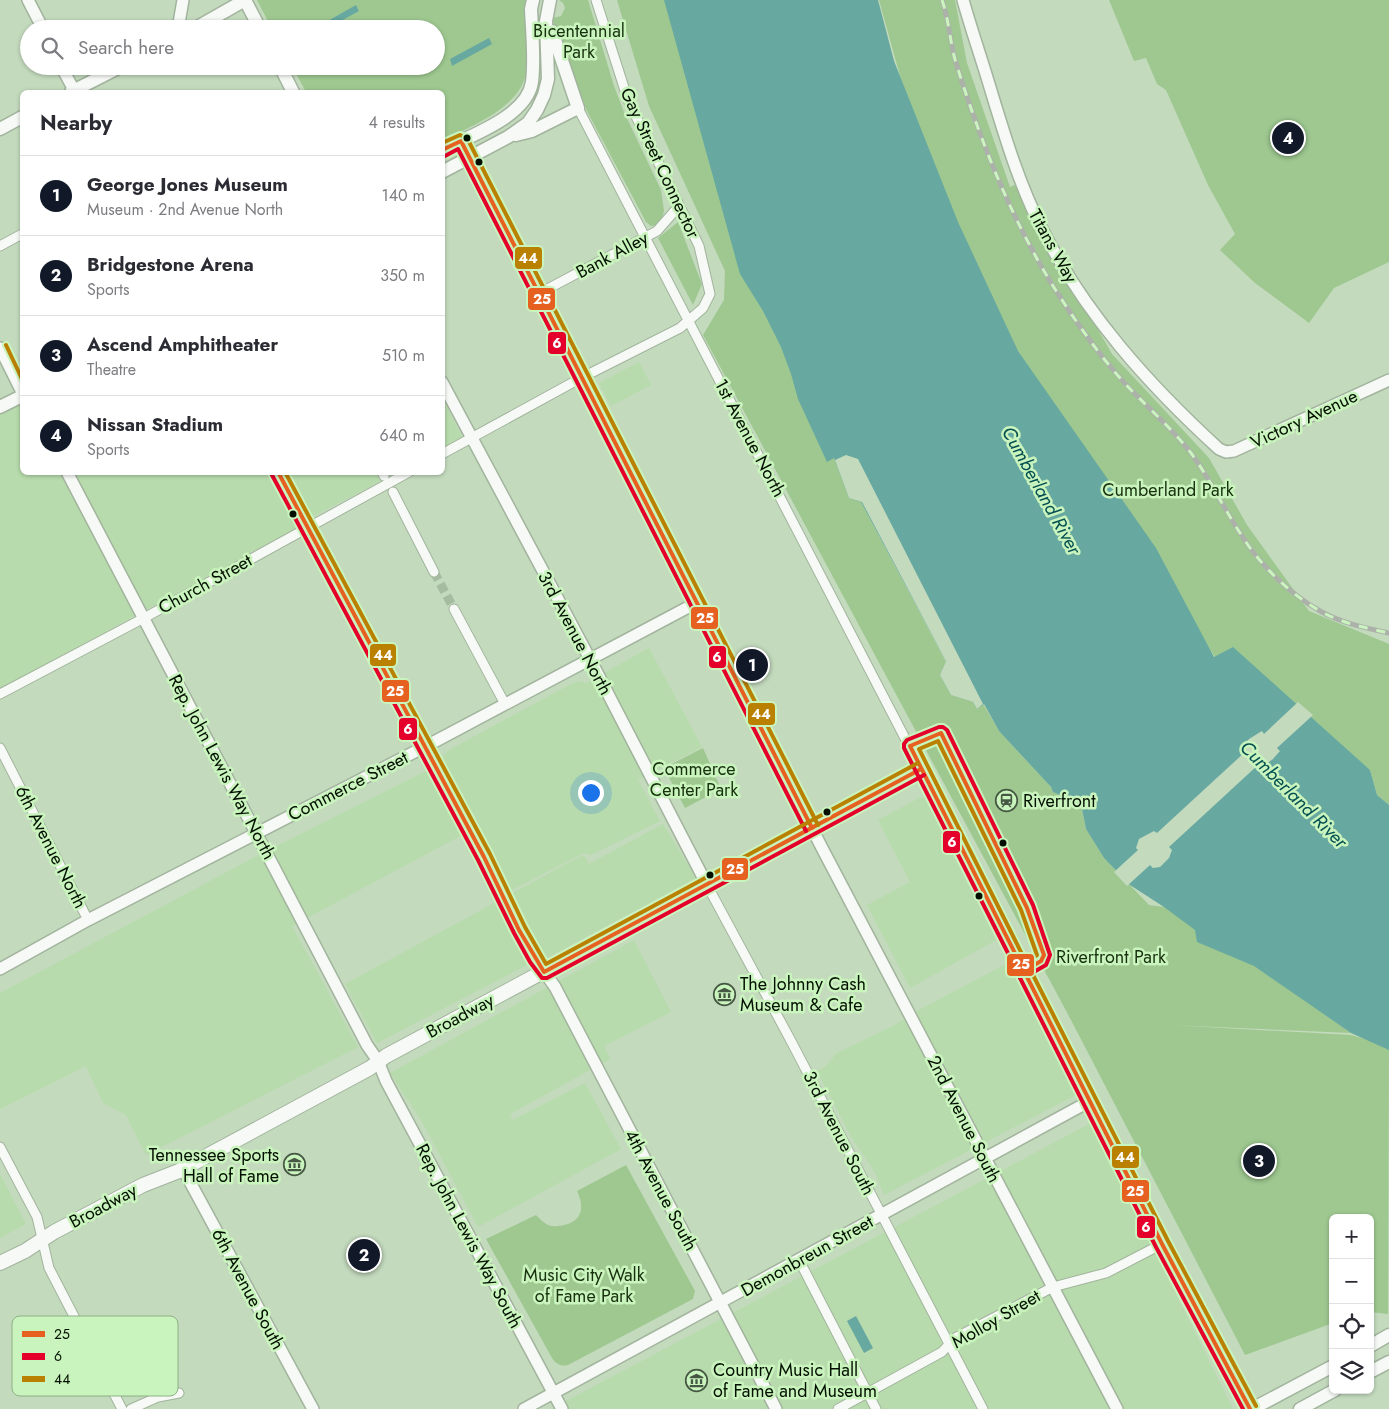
<!DOCTYPE html>
<html lang="en">
<head>
<meta charset="utf-8">
<style>
	body { margin:0; font-family:Jost,sans-serif; background:#f7f7f7; color:#2b2b33 }
	.controls { position:absolute; right:15px; bottom:15px; display:grid; overflow:hidden; border-radius:8px; box-shadow:0 1px 4px #0004 }
	.controls button { width:45px; height:45px; display:grid; place-items:center; padding:0; border:0; border-bottom:1px solid #e1e1e2; background:#fff; color:#2b2b33; font:25px sans-serif }
	.you { position:absolute; left:590px; top:792px; width:18px; height:18px; margin:-12px; border:4px solid #fff; border-radius:50%; background:#1a73e8; box-shadow:0 0 0 8px #1a73e833 }
	.badge { display:grid; place-items:center; width:32px; height:32px; border-radius:50%; background:#111827; color:#fff; font-size:16px; font-weight:700 }
	.pin { position:absolute; translate:-50% -50%; border:2px solid #fff; box-shadow:0 1px 5px #0006 }
	.list { margin:0; padding:0; list-style:none }
	h2 { display:flex; justify-content:space-between; align-items:center; height:65px; margin:0; padding:0 20px; font-size:21px }
	h2 small { font-size:16px; font-weight:400; color:#7c7c81 }
	.list li { display:grid; grid-template-columns:32px 1fr auto; gap:15px; align-items:center; box-sizing:border-box; height:80px; padding:0 20px; border-top:1px solid #e1e1e2 }
	.list b { display:block; font-size:19px; white-space:nowrap }
	.list p { margin:0; font-size:16px; white-space:nowrap; color:#7c7c81 }
	.list em { font-size:16px; font-style:normal; color:#7c7c81 }
	.icon { flex:none; width:28px; height:28px; fill:none; stroke:currentColor; stroke-width:2; stroke-linecap:round; stroke-linejoin:round }
	.map { position:relative; flex:none; width:1389px; height:1409px; overflow:hidden }
	.search { position:absolute; background:#fff; box-shadow:0 1px 4px #0004; left:20px; top:20px; width:425px; height:55px; display:flex; align-items:center; gap:12px; box-sizing:border-box; padding:0 18px; border-radius:28px; color:#7c7c81; font-size:19px }
	.panel { position:absolute; background:#fff; box-shadow:0 1px 4px #0004; left:20px; top:90px; width:425px; height:385px; border-radius:8px }
	.map>svg:first-child { display:block }
	.built { fill:#b7dbac }
	.green { fill:#9ec890 }
	.water { fill:#67a8a1 }
	.pier { fill:#c3dabd }
	.lines { fill:none; stroke-linecap:round; stroke-linejoin:round }
	.minor-tunnel { stroke:#a6bca1; stroke-width:9; stroke-dasharray:9 4.5; stroke-linecap:butt }
	.minor-casing { stroke:#a2b49d; stroke-width:11 }
	.tertiary-casing { stroke:#a2b49d; stroke-width:14 }
	.secondary-casing { stroke:#a2b49d; stroke-width:15 }
	.primary-casing { stroke:#a2b49d; stroke-width:16 }
	.minor { stroke:#f6f9f5; stroke-width:9 }
	.tertiary { stroke:#f6f9f5; stroke-width:11 }
	.secondary { stroke:#f6f9f5; stroke-width:12 }
	.primary { stroke:#f6f9f5; stroke-width:14 }
	.rail-casing { stroke:#acb1aa; stroke-width:5 }
	.rail { stroke:#caf4bd; stroke-width:3; stroke-dasharray:9; stroke-linecap:butt }
	.bus-1-casing { stroke:#caf4bd; stroke-width:8 }
	.bus-2-casing { stroke:#caf4bd; stroke-width:8 }
	.bus-3-casing { stroke:#caf4bd; stroke-width:8 }
	.bus-1 { stroke:#e66120; stroke-width:4 }
	.bus-2 { stroke:#e4002b; stroke-width:4 }
	.bus-3 { stroke:#ba8000; stroke-width:4 }
	.bus-dot { fill:#031001; stroke:#caf4bd; stroke-width:2 }
	.labels { text-anchor:middle; stroke-width:5; stroke-linejoin:round; paint-order:stroke }
	.park-label { font-size:18px; fill:#17300e; stroke:#caf4bd }
	.street-label { font-size:18px; fill:#031001; stroke:#caf4bd }
	.poi-label { font-size:18px; fill:#031001; stroke:#caf4bd; text-anchor:start }
	.water-label { font-size:19px; font-style:italic; fill:#045052; stroke:#caf4bd }
	.key { fill:#caf4bd; stroke:#8eb085; stroke-width:1 }
	.key-label { font-size:14px; fill:#031001 }
	.line-badge { stroke:#caf4bd; stroke-width:2 }
	.badge-label { font-size:14px; text-anchor:middle; font-weight:bold; fill:#fff }
</style>
</head>
<body>
<div class="map">
<svg width="1389" height="1409" viewBox="0 0 1389 1409">
	<rect width="100%" height="100%" fill="#c3dabd"/>
	<!-- built -->
	<path class="built" d="M639 362 651 385 611 406 599 383Z
		M443 400 462 437 443 448H442Z
		M22 401V472L270 473 299 527 0 689V412Z
		M288 473H396L312 517Z
		M649 648 702 747 638 780 660 821 591 855 584 853 512 890 479 826 292 926 358 1047 146 1155 126 1115 103 1103 86 1066 0 1109V993L255 857 444 762 443 756 449 750 571 684 580 681 586 683Z
		M921 797 924 798 929 806 996 940 910 988 867 905 910 882 878 820Z
		M663 824 696 878 543 960 509 895 581 856H584L589 864Z
		M496 902 529 964 377 1043 345 984Z
		M634 940 671 1012 604 1046 610 1059 510 1114 513 1120 585 1083 621 1149 478 1227 421 1120 390 1073Z
		M1008 963 1076 1095 884 1195 876 1174 850 1135 817 1071 825 1067 837 1053 893 1026 921 1009Z
		M1091 1123 1233 1409H551Z
		M0 1174 26 1224 0 1238Z"/>
	<!-- green -->
	<path class="green" d="M257 0H525C525 22 530 48 527 69 522 108 473 124 443 141L442 92H306L292 66H436V29H272Z
		M559 0H588L614 86 624 112 661 190 664 211 662 218 658 225 651 226 646 222C632 195 617 168 603 141 582 102 560 62 553 18L561 16 565 8 563 3Z
		M617 0H680L834 458 849 497 861 502 946 662 940 675 951 695 983 704 999 731 1051 787 1053 792 1081 804 1086 829 1104 858 1149 905 1165 907 1280 983 1351 1033 1170 1025 1351 1035 1389 1046 1388 1314 1370 1312V1218H1333V1323L1245 1355 1071 1020 703 335 724 300 725 271 649 106Z
		M879 0H955L967 63 1010 187 1015 185 1112 354 1209 458 1247 525 1309 611 1389 644V805L1377 795 1370 770 1215 657 1030 375 951 222 900 76Z
		M1109 0H1389V262L1334 288 1309 323 1255 283 1220 250 1235 234 1208 185 1166 90 1157 84 1146 58 1134 61Z
		M678 222 702 284 693 305 658 238Z
		M703 748 721 789 685 808 664 768Z
		M626 1165 695 1291 693 1299 568 1365C561 1367 556 1364 552 1358L486 1239 536 1215C539 1218 544 1223 548 1225 553 1227 559 1226 564 1225 582 1221 585 1207 577 1191Z"/>
	<!-- water -->
	<path class="water" d="M664 0H878L894 61 958 222 1018 351 1156 548 1214 657 1233 647 1370 770 1377 795 1389 805V1050L1351 1033 1254 966 1197 942 1195 930 1164 907 1130 885 1104 858 1086 829 1081 804 1053 792 1051 787 999 731 984 704 977 709 973 702 951 695 940 675 946 661 861 502 849 498 834 458 827 462 798 399 791 374 781 347 763 311 740 274Z
		M356 5 359 11 326 29H321L319 26Z
		M489 38 492 44 452 66 450 59Z
		M856 1316 873 1348 864 1353 847 1321Z"/>
	<!-- pier -->
	<path class="pier" d="M846 455 858 459 983 704 977 709 973 702 951 695 940 675 946 661 862 502 849 498 835 460Z
		M1298 702 1313 715 1277 748 1280 751 1273 759 1261 768 1258 765 1169 847 1172 850 1169 858 1160 867 1153 868 1150 865 1127 886 1114 872 1138 850 1136 848 1139 839 1154 831 1157 833 1245 752 1241 748 1249 739 1262 731 1264 734Z"/>
	<g class="lines">
		<!-- minor-tunnel -->
		<path class="minor-tunnel" d="M434 572 454 609"/>
		<defs>
			<path id="minor" d="M578 108 921 769
				M0 246 22 234
				M538 294 657 231 679 206
				M442 454 581 378 680 328 703 308 710 294 699 246 628 100 596 0
				M382 472 384 476
				M393 492 434 572
				M454 609 505 704
				M0 694 144 618 409 472
				M0 748 88 920
				M707 885 791 1041 983 1409
				M0 1147 37 1217 49 1268 122 1409
				M799 1260 876 1409
				M131 1409 158 1397 179 1393
				M838 1409 942 1352 955 1338 1053 1287 1106 1273 1162 1244"/>
			<path id="tertiary" d="M28 0 43 29
				M963 0C972 32 983 63 992 94 1006 140 1020 186 1042 229 1085 314 1149 385 1219 449L1226 452 1234 451 1389 380
				M178 29 183 0
				M61 66 75 92
				M461 141 822 848 1117 1409
				M0 348 22 392
				M442 382 590 659 707 885
				M67 472 367 1045 378 1061 386 1081 562 1409
				M278 472 484 857 502 897 533 956 555 987 776 1409
				M0 969 88 920 432 743 696 603
				M183 1169 313 1409
				M524 1409 1090 1101"/>
			<path id="secondary" d="M245 0 260 29
				M194 29 245 0
				M280 66 293 92
				M71 92 122 66
				M0 129 22 117
				M516 135 532 131 578 108 552 31
				M442 150C469 136 527 117 532 82 535 58 532 33 531 9L533 0
				M442 172 508 137 528 123 537 110 544 95 548 79 546 21 550 0
				M0 407 22 396
				M1370 1346 1389 1335
				M1370 1372 1389 1362
				M1252 1409 1333 1366
				M1300 1409 1335 1390"/>
			<path id="primary" d="M0 1263 25 1251 54 1232 143 1185 179 1171 203 1158 370 1068 386 1056 921 769 1162 1244 1250 1409"/>
		</defs>
		<!-- minor casing -->
		<use href="#minor" class="minor-casing"/>
		<!-- tertiary casing -->
		<use href="#tertiary" class="tertiary-casing"/>
		<!-- secondary casing -->
		<use href="#secondary" class="secondary-casing"/>
		<!-- primary casing -->
		<use href="#primary" class="primary-casing"/>
		<!-- minor -->
		<use href="#minor" class="minor"/>
		<!-- tertiary -->
		<use href="#tertiary" class="tertiary"/>
		<!-- secondary -->
		<use href="#secondary" class="secondary"/>
		<!-- primary -->
		<use href="#primary" class="primary"/>
		<defs>
			<path id="rail" d="M942 0C949 20 950 43 956 63 983 149 1017 234 1068 309 1082 330 1097 351 1114 371 1138 400 1168 423 1191 453 1210 479 1224 509 1242 536 1260 565 1290 594 1320 611 1341 623 1366 628 1389 633"/>
		</defs>
		<!-- rail casing -->
		<use href="#rail" class="rail-casing"/>
		<!-- rail -->
		<use href="#rail" class="rail"/>
		<defs>
			<path id="bus-1" d="M442 150 461 141 812 828
				M278 472 484 857 519 930 544 972 921 769
				M941 733 1027 908 1044 955 1041 961 1024 971 910 746Z
				M1024 971 1162 1244 1250 1409"/>
			<path id="bus-2" d="M445 156 458 149 806 831
				M272 475 478 860 514 933 530 962 542 978H547L924 775
				M1017 971 904 748V744L907 740 939 727H943L947 730 1033 905 1050 955 1046 965 1032 973
				M1019 976 1156 1247 1243 1409"/>
			<path id="bus-3" d="M442 143 460 135 467 138 818 825
				M6 345 22 379
				M285 472 490 854 525 927 546 964 918 763
				M938 741 1021 910 1037 955 1026 962 919 749Z
				M1032 973 1168 1241 1256 1406"/>
		</defs>
		<!-- bus-1 casing -->
		<use href="#bus-1" class="bus-1-casing"/>
		<!-- bus-2 casing -->
		<use href="#bus-2" class="bus-2-casing"/>
		<!-- bus-3 casing -->
		<use href="#bus-3" class="bus-3-casing"/>
		<!-- bus-1 -->
		<use href="#bus-1" class="bus-1"/>
		<!-- bus-2 -->
		<use href="#bus-2" class="bus-2"/>
		<!-- bus-3 -->
		<use href="#bus-3" class="bus-3"/>
	</g>
	<!-- icons -->
	<defs>
		<symbol id="station-ring" viewBox="-11 -11 22 22"><circle r="9.5" fill="#caf4bd" stroke="#465743" stroke-width="1.5"/><path d="M-3-6H3Q5-6 5-4V2Q5 4 3 4L4.5 6H3L1.5 4h-3L-3 6H-4.5L-3 4Q-5 4-5 2V-4Q-5-6-3-6ZM-3.5-4v3h7v-3ZM-3.5 1v1.5H-2V1ZM2 1v1.5H3.5V1Z" fill="#465743"/></symbol>
		<symbol id="museum-ring" viewBox="-11 -11 22 22"><circle r="9.5" fill="#caf4bd" stroke="#465743" stroke-width="1.5"/><path d="M0-6L6-3V-2H-6V-3ZM-5-1h2V3h-2ZM-1-1h2V3h-2ZM3-1h2V3H3ZM-6 4H6V6H-6Z" fill="#465743"/></symbol>
	</defs>
	<g fill-rule="evenodd">
		<use href="#station-ring" x="994" y="788" width="25" height="25"/>
		<use href="#museum-ring" x="712" y="982" width="25" height="25"/>
		<use href="#museum-ring" x="282" y="1152" width="25" height="25"/>
		<use href="#museum-ring" x="684" y="1368" width="25" height="25"/>
	</g>
	<!-- markers -->
	<g class="bus-dot">
		<circle cx="467" cy="138" r="4.5"/>
		<circle cx="479" cy="162" r="4.5"/>
		<circle cx="293" cy="514" r="4.5"/>
		<circle cx="827" cy="812" r="4.5"/>
		<circle cx="1003" cy="843" r="4.5"/>
		<circle cx="710" cy="875" r="4.5"/>
		<circle cx="979" cy="896" r="4.5"/>
	</g>
	<g class="labels">
		<!-- park labels -->
		<g class="park-label">
			<text x="579" y="37">Bicentennial<tspan x="579" dy="21">Park</tspan></text>
			<text x="1168" y="496">Cumberland Park</text>
			<text x="694" y="775">Commerce<tspan x="694" dy="21">Center Park</tspan></text>
			<text x="1111" y="963">Riverfront Park</text>
			<text x="584" y="1281">Music City Walk<tspan x="584" dy="21">of Fame Park</tspan></text>
		</g>
		<!-- street labels -->
		<g class="street-label">
			<text transform="translate(660 163) rotate(65)" y="6">Gay Street Connector</text>
			<text transform="translate(1053 246) rotate(61)" y="6">Titans Way</text>
			<text transform="translate(612 255) rotate(-28)" y="6">Bank Alley</text>
			<text transform="translate(1304 419) rotate(-25)" y="6">Victory Avenue</text>
			<text transform="translate(750 438) rotate(62)" y="6">1st Avenue North</text>
			<text transform="translate(205 584) rotate(-29)" y="6">Church Street</text>
			<text transform="translate(575 633) rotate(62)" y="6">3rd Avenue North</text>
			<text transform="translate(222 767) rotate(62)" y="6">Rep. John Lewis Way North</text>
			<text transform="translate(348 786) rotate(-27)" y="6">Commerce Street</text>
			<text transform="translate(51 847) rotate(63)" y="6">6th Avenue North</text>
			<text transform="translate(460 1016) rotate(-28)" y="6">Broadway</text>
			<text transform="translate(964 1119) rotate(63)" y="6">2nd Avenue South</text>
			<text transform="translate(839 1133) rotate(63)" y="6">3rd Avenue South</text>
			<text transform="translate(661 1190) rotate(62)" y="6">4th Avenue South</text>
			<text transform="translate(103 1206) rotate(-28)" y="6">Broadway</text>
			<text transform="translate(469 1236) rotate(62)" y="6">Rep. John Lewis Way South</text>
			<text transform="translate(807 1256) rotate(-29)" y="6">Demonbreun Street</text>
			<text transform="translate(248 1289) rotate(62)" y="6">6th Avenue South</text>
			<text transform="translate(996 1319) rotate(-30)" y="6">Molloy Street</text>
		</g>
		<!-- poi labels -->
		<g class="poi-label">
			<text x="1023" y="807">Riverfront</text>
			<text x="740" y="990">The Johnny Cash<tspan x="740" dy="21">Museum &amp; Cafe</tspan></text>
			<text x="279" y="1161" text-anchor="end">Tennessee Sports<tspan x="279" dy="21">Hall of Fame</tspan></text>
			<text x="713" y="1376">Country Music Hall<tspan x="713" dy="21">of Fame and Museum</tspan></text>
		</g>
		<!-- water labels -->
		<g class="water-label">
			<text transform="translate(1042 490) rotate(61)" y="7">Cumberland River</text>
			<text transform="translate(1294 794) rotate(45)" y="7">Cumberland River</text>
		</g>
	</g>
	<!-- legend -->
	<rect x="12" y="1316" width="166" height="80" rx="8" class="key"/>
	<rect x="22" y="1331" width="23" height="6" fill="#e66120"/>
	<rect x="22" y="1353" width="23" height="7" fill="#e4002b"/>
	<rect x="22" y="1376" width="23" height="6" fill="#ba8000"/>
	<g class="key-label">
		<text x="54" y="1339">25</text>
		<text x="54" y="1361">6</text>
		<text x="54" y="1384">44</text>
	</g>
	<g class="line-badge">
		<rect x="514" y="246" width="29" height="24" rx="5" fill="#ba8000"/>
		<rect x="527" y="287" width="29" height="24" rx="5" fill="#e66120"/>
		<rect x="547" y="331" width="20" height="24" rx="5" fill="#e4002b"/>
		<rect x="690" y="606" width="29" height="24" rx="5" fill="#e66120"/>
		<rect x="369" y="643" width="28" height="24" rx="5" fill="#ba8000"/>
		<rect x="708" y="645" width="19" height="24" rx="5" fill="#e4002b"/>
		<rect x="381" y="679" width="29" height="24" rx="5" fill="#e66120"/>
		<rect x="747" y="702" width="29" height="24" rx="5" fill="#ba8000"/>
		<rect x="398" y="717" width="20" height="24" rx="5" fill="#e4002b"/>
		<rect x="942" y="830" width="19" height="24" rx="5" fill="#e4002b"/>
		<rect x="721" y="857" width="28" height="24" rx="5" fill="#e66120"/>
		<rect x="1006" y="953" width="29" height="24" rx="5" fill="#e66120"/>
		<rect x="1111" y="1145" width="29" height="24" rx="5" fill="#ba8000"/>
		<rect x="1121" y="1179" width="29" height="24" rx="5" fill="#e66120"/>
		<rect x="1136" y="1215" width="20" height="24" rx="5" fill="#e4002b"/>
	</g>
	<g class="badge-label">
		<text x="528" y="263">44</text>
		<text x="542" y="304">25</text>
		<text x="557" y="348">6</text>
		<text x="705" y="623">25</text>
		<text x="383" y="660">44</text>
		<text x="717" y="662">6</text>
		<text x="395" y="696">25</text>
		<text x="761" y="719">44</text>
		<text x="408" y="734">6</text>
		<text x="952" y="847">6</text>
		<text x="735" y="874">25</text>
		<text x="1021" y="969">25</text>
		<text x="1125" y="1162">44</text>
		<text x="1135" y="1196">25</text>
		<text x="1146" y="1232">6</text>
	</g>
</svg>
<div class="controls">
<button>+</button>
<button>−</button>
<button><svg class="icon" aria-label="locate" viewBox="0 0 24 24"><circle cx="12" cy="12" r="6"/><path d="M12 2v4M12 18v4M2 12h4M18 12h4"/></svg></button>
<button><svg class="icon" aria-label="layers" viewBox="0 0 24 24"><path d="M12 4l9 5-9 5-9-5zM3 14l9 5 9-5"/></svg></button>
</div>
<div class="you"></div>
<div class="pin badge" style="left:752px;top:665px">1</div>
<div class="pin badge" style="left:364px;top:1255px">2</div>
<div class="pin badge" style="left:1259px;top:1161px">3</div>
<div class="pin badge" style="left:1288px;top:138px">4</div>
<div class="search"><svg class="icon" aria-label="search" viewBox="0 0 24 24"><circle cx="10" cy="10" r="6"/><path d="M15 15l6 6"/></svg>Search here</div>
<section class="panel">
<h2>Nearby<small>4 results</small></h2>
<ul class="list">
<li><span class="badge">1</span><div><b>George Jones Museum</b><p>Museum · 2nd Avenue North</p></div><em>140 m</em></li>
<li><span class="badge">2</span><div><b>Bridgestone Arena</b><p>Sports</p></div><em>350 m</em></li>
<li><span class="badge">3</span><div><b>Ascend Amphitheater</b><p>Theatre</p></div><em>510 m</em></li>
<li><span class="badge">4</span><div><b>Nissan Stadium</b><p>Sports</p></div><em>640 m</em></li>
</ul>
</section>
</div>
</body>
</html>
